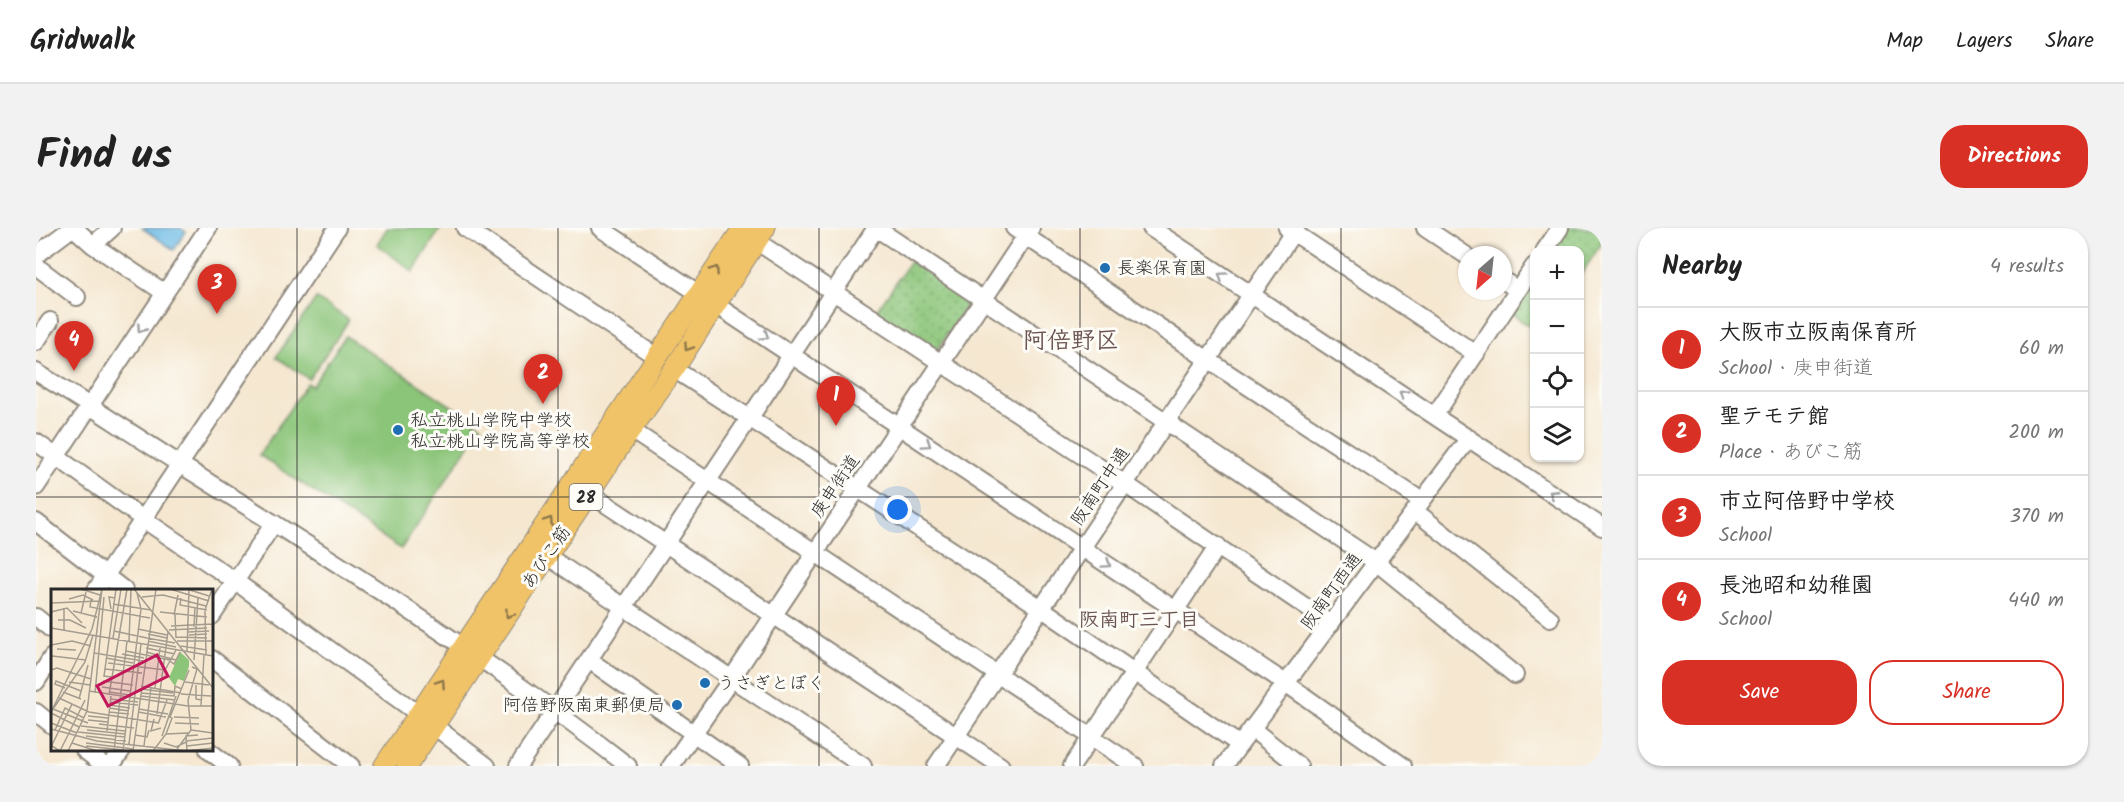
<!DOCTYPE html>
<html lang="en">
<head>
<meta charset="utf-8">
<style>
	body { margin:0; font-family:Kalam,"Klee One",sans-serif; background:#f2f2f2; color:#222 }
	.controls { position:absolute; right:18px; top:18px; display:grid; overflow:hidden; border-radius:12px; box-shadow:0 2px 4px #0004 }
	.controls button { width:54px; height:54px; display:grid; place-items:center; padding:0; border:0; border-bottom:2px solid #e0e0e0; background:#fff; color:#222; font:30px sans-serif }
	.compass { position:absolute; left:1422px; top:18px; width:54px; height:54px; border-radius:50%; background:#fff; box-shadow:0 2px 4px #0004; rotate:207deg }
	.you { position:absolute; left:862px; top:282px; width:21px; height:21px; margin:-15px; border:4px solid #fff; border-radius:50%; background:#1a73e8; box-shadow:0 0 0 9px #1a73e833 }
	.badge { display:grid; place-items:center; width:39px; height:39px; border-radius:50%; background:#d93025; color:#fff; font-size:20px; font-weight:700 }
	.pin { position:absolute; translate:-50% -50px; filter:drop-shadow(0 2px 3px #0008) }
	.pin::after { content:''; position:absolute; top:32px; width:21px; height:18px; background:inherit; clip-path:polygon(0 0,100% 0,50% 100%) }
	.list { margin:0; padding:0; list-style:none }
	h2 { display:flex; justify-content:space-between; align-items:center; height:78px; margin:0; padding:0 24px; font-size:26px }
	h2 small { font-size:20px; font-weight:400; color:#767676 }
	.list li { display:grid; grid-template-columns:39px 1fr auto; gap:18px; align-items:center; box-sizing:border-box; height:84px; padding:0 24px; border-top:2px solid #e0e0e0 }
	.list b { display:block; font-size:22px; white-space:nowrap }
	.list p { margin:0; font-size:20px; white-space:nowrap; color:#767676 }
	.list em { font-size:20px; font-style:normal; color:#767676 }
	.actions { display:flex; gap:12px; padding:18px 24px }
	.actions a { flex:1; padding:14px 0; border:2px solid #d93025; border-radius:24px; text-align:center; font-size:21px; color:#d93025 }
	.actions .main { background:#d93025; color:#fff }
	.icon { flex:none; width:33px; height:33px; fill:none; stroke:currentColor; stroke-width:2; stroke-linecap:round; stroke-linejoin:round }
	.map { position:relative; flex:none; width:1566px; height:538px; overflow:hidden; border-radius:24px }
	header { display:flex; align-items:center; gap:36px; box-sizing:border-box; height:84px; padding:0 30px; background:#fff; border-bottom:2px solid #e0e0e0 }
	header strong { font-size:28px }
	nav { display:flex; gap:33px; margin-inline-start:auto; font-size:21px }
	.intro { display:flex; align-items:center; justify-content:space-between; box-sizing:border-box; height:144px; padding:0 36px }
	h1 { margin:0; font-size:42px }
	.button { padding:15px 27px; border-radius:24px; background:#d93025; color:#fff; font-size:21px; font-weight:700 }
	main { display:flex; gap:36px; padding:0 36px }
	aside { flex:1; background:#fff; border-radius:24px; box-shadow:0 2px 4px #0004 }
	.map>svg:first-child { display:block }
	.park { fill:url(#park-dots); stroke:#5b7852; stroke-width:1.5 }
	.pitch { fill:#8bc579; stroke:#5b7852; stroke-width:1.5 }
	.water { fill:#6bbae5; stroke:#4b7288; stroke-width:1.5 }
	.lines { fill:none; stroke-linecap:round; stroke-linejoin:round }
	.minor-casing { stroke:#90897e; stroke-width:20 }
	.major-casing { stroke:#90897e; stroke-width:22 }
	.minor { stroke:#fff; stroke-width:16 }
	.major { stroke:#f0c369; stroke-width:20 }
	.oneway { stroke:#8e774a }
	.oneway2 { stroke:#a0a0a0 }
	.grid { fill:none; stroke:#2b2b2b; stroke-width:1.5; stroke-opacity:0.55 }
	.poi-dot { fill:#1f6fb2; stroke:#fdfcf7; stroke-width:2 }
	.labels { text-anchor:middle; stroke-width:6; stroke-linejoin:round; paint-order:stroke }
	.shield { fill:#fdfcf7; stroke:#6a6a68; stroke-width:1.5 }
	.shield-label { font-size:16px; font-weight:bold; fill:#2b2b2b }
	.poi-label { font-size:18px; fill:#2b2b2b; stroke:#fdfcf7; text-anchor:start }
	.street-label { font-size:18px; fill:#2b2b2b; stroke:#fdfcf7 }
	.neighbourhood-label { font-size:20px; font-weight:bold; fill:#6b5451; stroke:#fdfcf7 }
	.district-label { font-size:24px; font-weight:bold; fill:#6b5451; stroke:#fdfcf7 }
	.inset-road { fill:none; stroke:#a49c8e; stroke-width:1.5 }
	.view { fill:#c2185b; fill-opacity:0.15; stroke:#c2185b; stroke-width:3 }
	.inset-edge { fill:none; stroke:#2b2b2b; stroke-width:3 }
</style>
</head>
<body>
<header>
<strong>Gridwalk</strong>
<nav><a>Map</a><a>Layers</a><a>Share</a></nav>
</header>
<div class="intro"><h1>Find us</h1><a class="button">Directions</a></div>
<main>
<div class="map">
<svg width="1566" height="538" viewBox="0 0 1566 538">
	<defs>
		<pattern id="park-dots" width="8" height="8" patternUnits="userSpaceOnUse" patternTransform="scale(1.5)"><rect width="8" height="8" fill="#8bc579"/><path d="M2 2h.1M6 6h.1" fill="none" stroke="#72a063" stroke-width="1.8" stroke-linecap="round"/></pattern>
	</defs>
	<rect width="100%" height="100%" fill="#fdfcf7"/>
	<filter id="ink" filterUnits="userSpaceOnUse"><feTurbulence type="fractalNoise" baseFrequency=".0167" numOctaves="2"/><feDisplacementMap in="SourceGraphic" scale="12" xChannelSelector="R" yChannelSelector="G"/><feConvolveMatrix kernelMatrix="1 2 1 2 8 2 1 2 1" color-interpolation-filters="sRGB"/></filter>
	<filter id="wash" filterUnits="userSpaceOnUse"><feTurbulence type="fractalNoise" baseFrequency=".008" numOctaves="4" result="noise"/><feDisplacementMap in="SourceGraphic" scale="24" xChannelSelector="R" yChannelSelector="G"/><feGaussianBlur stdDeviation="1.35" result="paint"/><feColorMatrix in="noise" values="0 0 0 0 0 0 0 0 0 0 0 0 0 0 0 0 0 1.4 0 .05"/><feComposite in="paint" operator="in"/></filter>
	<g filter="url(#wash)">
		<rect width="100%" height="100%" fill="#f5e7d0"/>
		<!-- park -->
		<path class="park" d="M1529 0H1566V15L1544 48V22H1513Z
			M876 31 932 68 933 73 900 124 838 86Z
			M1498 45V101L1472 84Z"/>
		<!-- pitch -->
		<path class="pitch" d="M351 0H405L377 44 341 16Z
			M280 70 313 92 273 151 240 129Z
			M309 108 446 198 365 321 223 227 271 155 276 158Z"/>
		<!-- water -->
		<path class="water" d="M106 0H144L150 4 138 22Z"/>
	</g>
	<g filter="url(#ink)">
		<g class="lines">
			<defs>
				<path id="minor" d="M38 0 57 17 129 65
					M429 0 622 130
					M564 0 1251 456 1367 538
					M840 0 1340 334 1479 447
					M978 0 1172 132 1386 273
					M1115 0 1566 299
					M1251 0 1440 126
					M1389 0 1431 28
					M720 13 1089 256 1295 396
					M57 17 76 0
					M1509 22 1524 0
					M0 27 36 0
					M0 38 41 69
					M1467 52 1482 62
					M0 114 14 93
					M638 141 1005 380 1204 517
					M0 144C49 174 96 206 145 237 297 332 450 428 592 538
					M1399 187 1498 38
					M595 202 1099 538
					M0 214 107 291 199 353 384 487
					M0 259 172 0
					M553 265 965 538
					M1379 283 1514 390
					M0 294 88 362
					M511 328 827 538
					M60 362 301 0
					M176 388 238 295
					M0 389 16 402
					M176 431 315 538
					M553 432 704 538
					M0 454 16 429
					M0 484 16 497
					M398 498 451 538
					M1216 501 1263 538
					M48 522 69 538
					M172 522 193 538
					M75 538 86 522
					M482 538 840 0
					M635 538 696 450 995 0
					M900 538 1260 0
					M1036 538 1182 318
					M1188 538 1433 210"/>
				<path id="major" d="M348 538 707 0
					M371 538 595 202 638 141 729 0"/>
			</defs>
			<!-- minor casing -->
			<use href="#minor" class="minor-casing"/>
			<!-- major casing -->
			<use href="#major" class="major-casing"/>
			<!-- minor -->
			<use href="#minor" class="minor"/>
			<!-- major -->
			<use href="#major" class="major"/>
		</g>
		<!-- one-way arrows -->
		<defs><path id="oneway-chevron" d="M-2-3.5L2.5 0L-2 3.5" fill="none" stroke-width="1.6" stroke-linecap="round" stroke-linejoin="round" transform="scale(1.5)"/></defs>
		<g class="oneway">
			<use href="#oneway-chevron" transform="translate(679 42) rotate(-56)"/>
			<use href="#oneway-chevron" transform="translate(652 119) rotate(123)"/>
			<use href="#oneway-chevron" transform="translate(513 293) rotate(-56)"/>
			<use href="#oneway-chevron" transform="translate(473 386) rotate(124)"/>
			<use href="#oneway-chevron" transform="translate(405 455) rotate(-56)"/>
		</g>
		<g class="oneway2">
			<use href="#oneway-chevron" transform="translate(1186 48) rotate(-146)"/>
			<use href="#oneway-chevron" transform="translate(105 101) rotate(124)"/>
			<use href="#oneway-chevron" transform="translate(729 108) rotate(33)"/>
			<use href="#oneway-chevron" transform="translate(1367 166) rotate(-146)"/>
			<use href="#oneway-chevron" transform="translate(891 216) rotate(34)"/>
			<use href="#oneway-chevron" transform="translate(1517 266) rotate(-147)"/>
			<use href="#oneway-chevron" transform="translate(1071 336) rotate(34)"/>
		</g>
	</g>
	<!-- grid -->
	<path class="grid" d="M261 0V538M522 0V538M783 0V538M1044 0V538M1305 0V538M0 269H1566"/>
	<!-- markers -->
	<g class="poi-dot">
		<circle cx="1069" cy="40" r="6"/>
		<circle cx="362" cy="202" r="6"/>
		<circle cx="669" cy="455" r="6"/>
		<circle cx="641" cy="477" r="6"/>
	</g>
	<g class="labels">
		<!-- shield labels -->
		<rect class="shield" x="533.5" y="256" width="33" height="26" rx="4.5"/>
		<g class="shield-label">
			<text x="550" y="275">28</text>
		</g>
		<!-- poi labels -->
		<g class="poi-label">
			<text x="1081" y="46">長楽保育園</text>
			<text x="374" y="198">私立桃山学院中学校<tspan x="374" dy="21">私立桃山学院高等学校</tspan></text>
			<text x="681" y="461">うさぎとぼく</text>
			<text x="629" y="483" text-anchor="end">阿倍野阪南東郵便局</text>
		</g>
		<!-- street labels -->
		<g class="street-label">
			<text transform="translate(799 258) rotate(-56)" y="6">庚申街道</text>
			<text transform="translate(1064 258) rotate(-56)" y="6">阪南町中通</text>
			<text transform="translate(510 329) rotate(-56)" y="6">あびこ筋</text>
			<text transform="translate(1295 363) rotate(-54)" y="6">阪南町西通</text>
		</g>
		<!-- neighbourhood labels -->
		<g class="neighbourhood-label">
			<text x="1103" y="398">阪南町三丁目</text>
		</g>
		<!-- district labels -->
		<g class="district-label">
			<text x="1035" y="120">阿倍野区</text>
		</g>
	</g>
	<!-- overview -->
	<g transform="translate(15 361)">
		<rect width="162" height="162" fill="#f5e7d0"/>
		<path d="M129 63 138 71V77L133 92 127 90 124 97 118 89Z" fill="#8bc579"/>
		<path class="inset-road" d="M30 0 49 6M83 0 162 99M119 0 158 12M139 1 158 7M91 8 112 6 155 17M130 9 129 16 156 21M18 10 32 6 42 11M40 11 39 18 99 29M162 12V133M0 14 49 12M62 15 100 21M60 20 58 8 64 9M22 22 46 28M0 23 16 19 31 34M109 23 156 28M30 24 35 3M123 26 127 6M124 26 125 49M7 31H19L35 39M120 37 162 35M143 38 144 18M0 39 162 67M87 40 116 46M13 41V19M118 41 156 39M63 42 96 49M137 43 158 42M97 45 116 49M138 46 156 45M125 48 156 49M62 49 70 0M96 49 124 54M78 52 80 0M97 52 125 58M126 52H162M0 56 21 52 40 57M130 57 156 61M95 59 124 65M6 60 25 61M75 62 119 71M95 63 125 71M136 63 138 0M43 64 92 72M71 65 93 69M155 66 154 21 161 0M1 67 35 71M55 69 82 74M143 71 147 9M119 72 123 75 129 63M57 74 114 81 125 61M54 80 91 84M0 81 6 79 40 90M61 88 53 87 65 0M52 92 82 96M18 93 39 96M134 93 158 96M145 96V110L150 111M90 97 130 104M51 98 79 102M14 99 4 95 5 92 30 102M104 99 109 59M90 100 122 104M38 102 137 117H161M12 103 30 110M58 103 79 106M44 104 53 8M90 104 123 107 124 97 131 100M130 105 160 107M58 106 76 0M90 107 124 111M8 109 38 123 108 134M28 110 37 76M59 110 87 113M59 113 87 116M58 116 79 119M150 117 153 66M58 119 78 122M2 120 37 134M88 120 117 125M0 123 34 73 42 46M0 123 41 40 51 0M58 123 78 125M87 123 115 128M0 124 28 138M106 125 117 43M37 127 57 129M119 128 138 81M123 128 148 129M103 130 100 142 110 139M37 131 57 133M0 134 26 144M124 134 148 135M48 135 83 139M107 135 116 111M30 137 74 142M0 140 46 152 135 162 162 159M4 141 14 119 33 129M36 141 74 145M140 141 162 144M56 142 60 107M27 143 74 148M115 145 137 144M17 146 34 111M84 146 96 148 98 141M35 147 75 152M111 147 125 107M135 152 162 149M21 154 46 162M35 154 82 160M113 154 125 158 135 153M78 155 90 55M1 157 9 162 17 146M35 157 72 161M93 157 100 98M136 157 162 154M0 158 21 115M126 160 140 141 137 111 146 80 141 78M17 162 36 122 51 0M63 162 76 52M72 162 90 20 86 4M82 162 105 0M102 162 115 145 121 129 117 127M136 162 135 147 147 146"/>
		<path class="view" d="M106 66 117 87 57 117 46 97Z"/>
		<rect width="162" height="162" class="inset-edge"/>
	</g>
</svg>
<div class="controls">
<button>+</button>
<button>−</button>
<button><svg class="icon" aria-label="locate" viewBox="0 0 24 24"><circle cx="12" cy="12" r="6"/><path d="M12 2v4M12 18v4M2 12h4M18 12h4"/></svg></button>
<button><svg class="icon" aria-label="layers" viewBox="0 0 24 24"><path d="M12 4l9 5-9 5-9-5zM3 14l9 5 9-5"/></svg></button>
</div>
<svg class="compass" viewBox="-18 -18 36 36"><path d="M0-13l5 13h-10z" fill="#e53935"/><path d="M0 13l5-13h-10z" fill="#767676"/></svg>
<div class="you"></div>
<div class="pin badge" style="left:800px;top:198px">1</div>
<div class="pin badge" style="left:507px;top:176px">2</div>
<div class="pin badge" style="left:181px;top:86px">3</div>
<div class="pin badge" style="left:38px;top:143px">4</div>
</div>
<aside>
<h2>Nearby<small>4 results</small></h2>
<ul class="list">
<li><span class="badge">1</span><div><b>大阪市立阪南保育所</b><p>School · 庚申街道</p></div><em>60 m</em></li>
<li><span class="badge">2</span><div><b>聖テモテ館</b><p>Place · あびこ筋</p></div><em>200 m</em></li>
<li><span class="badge">3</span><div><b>市立阿倍野中学校</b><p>School</p></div><em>370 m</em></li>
<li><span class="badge">4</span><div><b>長池昭和幼稚園</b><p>School</p></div><em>440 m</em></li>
</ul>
<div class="actions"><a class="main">Save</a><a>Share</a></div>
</aside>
</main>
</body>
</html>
